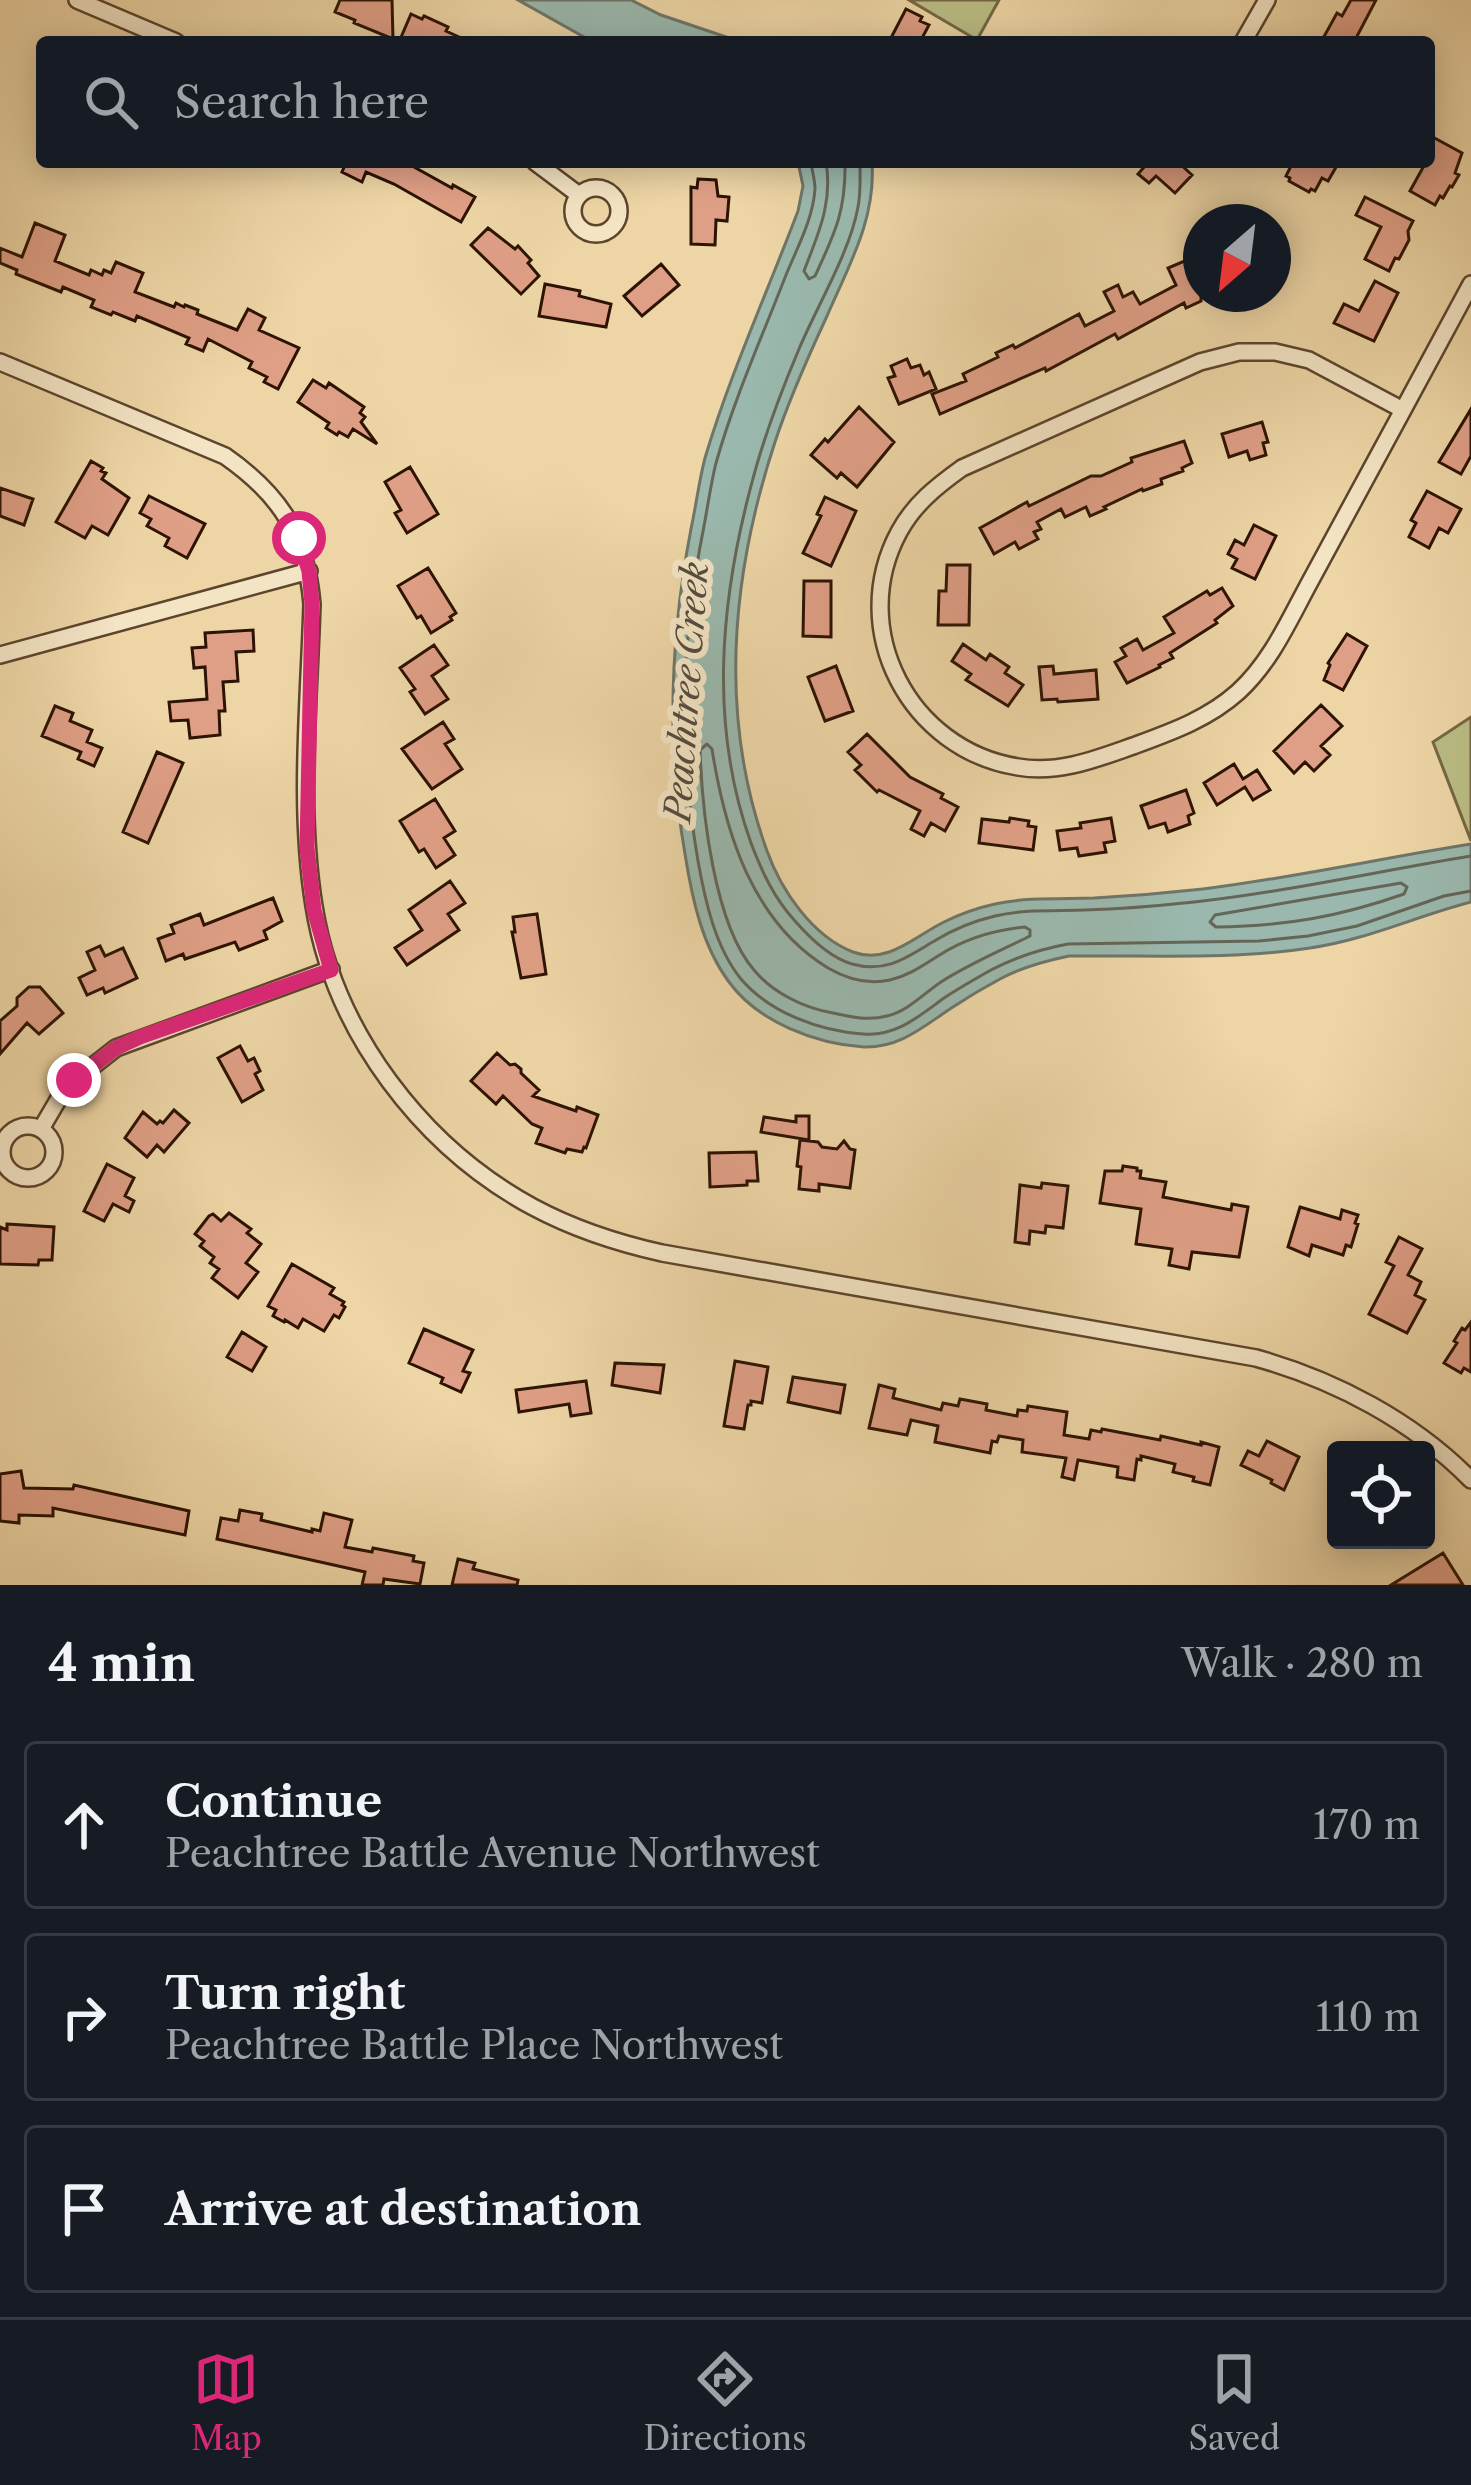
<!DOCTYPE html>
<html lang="en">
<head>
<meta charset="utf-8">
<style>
	body { margin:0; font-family:"Libre Caslon Text",serif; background:#242831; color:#f1f3f6 }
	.controls { position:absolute; right:36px; bottom:36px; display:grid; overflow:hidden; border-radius:12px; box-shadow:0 6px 30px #0003 }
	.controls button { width:108px; height:108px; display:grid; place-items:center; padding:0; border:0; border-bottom:3px solid #363941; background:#171b24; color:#f1f3f6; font:60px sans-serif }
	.compass { position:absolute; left:1183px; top:204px; width:108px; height:108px; border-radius:50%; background:#171b24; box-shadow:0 6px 30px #0003; rotate:208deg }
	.stop { position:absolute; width:36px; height:36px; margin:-27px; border:9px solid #db2777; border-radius:50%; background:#fff }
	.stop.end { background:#db2777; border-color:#fff; box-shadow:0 3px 12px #0008 }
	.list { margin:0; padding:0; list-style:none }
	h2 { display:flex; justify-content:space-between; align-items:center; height:156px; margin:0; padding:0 48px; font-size:51px }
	h2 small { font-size:39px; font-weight:400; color:#9ea1a6 }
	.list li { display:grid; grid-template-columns:78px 1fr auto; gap:36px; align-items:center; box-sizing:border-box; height:168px; margin:0 24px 24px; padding:0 24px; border:3px solid #363941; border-radius:12px }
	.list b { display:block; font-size:45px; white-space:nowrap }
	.list p { margin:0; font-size:39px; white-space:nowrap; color:#9ea1a6 }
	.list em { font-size:39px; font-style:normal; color:#9ea1a6 }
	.icon { flex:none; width:66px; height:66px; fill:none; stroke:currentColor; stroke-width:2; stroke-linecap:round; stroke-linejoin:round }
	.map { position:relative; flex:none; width:1471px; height:1585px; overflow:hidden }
	.search { position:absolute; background:#171b24; box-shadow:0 6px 30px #0003; left:36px; right:36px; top:36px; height:132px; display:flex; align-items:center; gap:30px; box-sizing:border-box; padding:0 42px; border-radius:12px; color:#9ea1a6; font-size:45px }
	.sheet { height:732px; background:#171b24 }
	nav { display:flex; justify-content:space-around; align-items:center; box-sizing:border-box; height:168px; border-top:3px solid #363941; background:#171b24; font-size:33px; color:#9ea1a6 }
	nav a { display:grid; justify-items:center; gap:6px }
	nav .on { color:#db2777 }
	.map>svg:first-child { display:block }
	.green { fill:#babd85; stroke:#746844; stroke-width:3 }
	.water { fill:#9ab8ad; stroke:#6e7669; stroke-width:3 }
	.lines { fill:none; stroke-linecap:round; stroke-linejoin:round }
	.shore { stroke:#646658; stroke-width:3 }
	.building { fill:#df9f86; stroke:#2d1303; stroke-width:3 }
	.street-casing { stroke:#5d442c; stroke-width:20 }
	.street { stroke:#f3e4c4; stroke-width:15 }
	.route { stroke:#db2777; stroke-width:15 }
	.labels { text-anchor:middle; stroke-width:12; stroke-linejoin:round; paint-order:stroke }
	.water-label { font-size:36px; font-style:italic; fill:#534d3e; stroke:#f3e4c4 }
</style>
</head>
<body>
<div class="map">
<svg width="1471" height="1585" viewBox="0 0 1471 1585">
	<rect width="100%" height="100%" fill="#edd5a5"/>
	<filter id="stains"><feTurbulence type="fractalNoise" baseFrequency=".00167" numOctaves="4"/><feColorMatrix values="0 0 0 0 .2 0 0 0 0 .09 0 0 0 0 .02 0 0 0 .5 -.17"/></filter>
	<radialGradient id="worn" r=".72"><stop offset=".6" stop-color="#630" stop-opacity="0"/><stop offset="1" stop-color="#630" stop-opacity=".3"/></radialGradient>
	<!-- green -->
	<path class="green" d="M909 0H999L977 40Z
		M1471 717V841L1433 742Z"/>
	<!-- water -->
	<path class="water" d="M518 0H631L661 15 741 42H593Z
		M798 162H872C876 219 849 265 827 316 808 357 789 399 775 442 731 576 718 716 767 851 781 890 812 936 853 952 888 965 915 936 944 922 960 914 977 908 995 904 1027 897 1061 899 1094 898 1131 896 1167 893 1203 889 1293 878 1382 858 1471 844V902C1417 916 1366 940 1310 948 1233 960 1148 955 1069 956 1045 961 1022 967 1000 979 985 987 968 997 953 1007 925 1025 901 1048 864 1047 816 1044 758 1022 729 982 702 946 692 898 685 854 666 745 670 638 691 529 696 506 699 481 705 458 730 374 767 293 798 211L803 186Z"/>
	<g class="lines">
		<!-- shore -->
		<path class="shore" d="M811 162C812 171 815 180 815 189 813 219 797 248 786 275 762 337 734 399 716 463 711 483 708 505 704 526 681 641 678 744 698 861 705 900 715 947 741 979 770 1013 820 1031 863 1034 896 1037 919 1016 944 998 959 988 975 979 991 970 1016 957 1041 949 1068 944L1259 941 1308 936 1357 926 1444 896 1471 891
			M826 162C833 203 818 234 804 271L809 279 815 276C835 233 846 211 845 162
			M860 162C860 177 861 192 858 207 850 252 817 306 799 349 780 394 763 439 751 486 720 603 709 726 751 843 762 872 774 898 795 921 809 937 831 958 852 964 888 974 908 956 936 940 954 929 974 921 995 916 1024 909 1055 911 1085 910 1122 909 1157 906 1194 902 1286 892 1379 871 1471 856
			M707 744 712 749C725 832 752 922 828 968 847 979 868 985 890 980 910 975 922 966 938 956 964 939 994 930 1025 927L1030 930V936C1000 951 969 964 941 982 923 994 908 1011 887 1016 868 1021 851 1017 833 1013 804 1008 773 993 754 970 714 924 702 811 700 750Z
			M1401 883 1407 887 1404 894C1339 917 1285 926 1216 927L1210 922 1215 915Z"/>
	</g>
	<!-- building -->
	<path class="building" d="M340 0H392L393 39 354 23 355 20 335 12Z
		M1351 0H1376L1354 42H1321L1337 13 1342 16Z
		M906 9 922 17 920 21 929 25 920 42H893L895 37 892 36Z
		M411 14 422 19 424 16 448 27 446 31 470 42H399Z
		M1429 135 1462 153 1455 173 1459 175 1452 187 1450 186 1443 198 1440 196 1435 205 1410 191 1426 162H1429Z
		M344 162H405L452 188 453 185 475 197 461 222 394 184 366 172 362 182 342 172 346 163Z
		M1141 162H1178L1192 175 1175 193 1156 176 1149 183 1138 174 1145 166Z
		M1293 162H1339L1328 181 1322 178 1315 191 1311 189 1309 192 1289 181 1290 178 1286 176Z
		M698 179 716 180 718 196 729 197 727 221 716 220 715 245 691 244V187L697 188Z
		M1365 197 1413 221 1408 231 1409 240 1399 259 1395 258 1389 271 1365 259 1381 227 1356 215Z
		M35 223 65 235 55 261 89 275 91 270 102 275 104 270 111 273 116 262 143 273 135 292 174 307 176 303 184 307 185 305 198 310 197 314 237 330 248 309 265 318 259 330 299 348 278 389 264 382 267 377 249 368 252 362 208 339 203 351 186 344 189 338 137 316 135 321 113 312 111 315 91 307 94 300 63 287 61 292 16 274 17 270 0 263V248L22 257Z
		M488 228 515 249 518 246 531 260 528 263 539 276 521 294 471 245Z
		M1201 254V301L1186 308 1184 303 1118 339 1115 334 1046 371 1045 368 940 414 932 394 966 381 963 374 998 357 996 353 1013 345 1015 348 1079 314 1085 326 1114 311 1104 292 1118 285 1123 297 1133 292 1140 304 1176 285 1168 268Z
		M661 264 679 285 642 316 624 296Z
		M1375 281 1398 293 1374 341 1334 323 1344 304 1359 311Z
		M545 284 580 291 579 296 611 304 606 327 539 316Z
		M907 359 911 368 920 365 924 375 929 372 936 389 899 404 888 378 895 376 891 366Z
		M313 380 326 388 329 383 364 407 360 413 365 417 361 422 377 444 353 429 348 437 339 432 337 435 326 428 329 423 298 402Z
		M859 407 894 442 857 487 841 473 837 478 811 455 825 439 828 442Z
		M1471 409V456L1461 474 1439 462Z
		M1262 422 1268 442 1263 443 1266 455 1250 460 1247 451 1229 457 1222 434Z
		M1184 441 1192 463 1182 468 1183 471 1161 479 1162 484 1143 491 1142 489 1104 507 1106 509 1090 516 1086 507 1065 517 1061 509 1037 522 1041 529 1034 532 1038 539 1019 549 1015 542 994 554 980 528 1027 502 1029 506 1091 476H1101L1132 462 1131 458Z
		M91 461 103 468 101 471 106 473 102 479 129 498 108 535 92 526 85 538 56 522Z
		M410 467 438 514 407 533 395 513 401 510 385 482Z
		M0 488 33 499 24 525 0 516Z
		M1427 491 1461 509 1448 533 1439 528 1429 548 1409 537 1416 523 1411 520Z
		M149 496 205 524 187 558 165 546 169 538 147 526 151 519 140 513Z
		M825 497 856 511 831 566 803 553 821 516 817 514Z
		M1254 525 1276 536 1255 579 1232 568 1237 559 1228 554 1235 540 1244 545Z
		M947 565H970L969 625H938L939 591H946Z
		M428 568 456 613 450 617 452 620 431 633 421 616 417 618 398 586Z
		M804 581H831V637L803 636Z
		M1222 588 1233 606 1215 620 1217 623 1170 653 1173 658 1159 665 1160 667 1127 683 1115 662 1126 656 1121 648 1137 639 1143 650 1174 633 1164 617 1207 591 1210 595Z
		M253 630 254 651 236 652 238 681 223 682 225 711H219L220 735 190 738 188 720 171 721 169 702 207 699 205 667 194 668 192 648 206 647 205 633Z
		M1347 634 1367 646 1343 690 1324 680 1330 665 1328 663Z
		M963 644 986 660 990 654 1009 667 1005 673 1023 685 1008 706 966 680 971 674 952 661Z
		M434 645 448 665 432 676 448 699 425 714 410 692 415 689 400 668Z
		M836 666 853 711 825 721 808 677Z
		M1053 666 1054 674 1096 670 1098 699 1058 702 1057 699 1042 700 1039 667Z
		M1321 705 1342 726 1321 746 1330 755 1314 771 1305 762 1294 773 1274 751Z
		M55 706 73 713 70 721 92 730 87 742 102 748 94 766 78 759 81 752 42 736Z
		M443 722 454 739 445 744 462 769 432 789 402 749Z
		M867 734 910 777 943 794 941 798 958 807 945 831 931 823 924 836 911 829 920 811 879 790 877 792 855 770 861 765 848 752Z
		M157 752 183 763 148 843 123 832Z
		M1234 764 1243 779 1257 770 1270 790 1253 800 1245 787 1217 805 1204 783Z
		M1186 790 1194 813 1188 816 1190 824 1168 832 1165 823 1149 828 1141 806Z
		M435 799 455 831 444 838 455 855 436 868 424 849 419 852 400 821Z
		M1010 818 1029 821 1028 826 1036 827 1033 850 979 843 982 819 1009 822Z
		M1111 818 1115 841 1104 843 1106 852 1079 856 1077 848 1060 850 1057 831 1081 828 1080 823Z
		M450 881 465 903 448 914 459 930 407 965 395 948 422 930 409 910Z
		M273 898 282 921 264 931 267 939 239 950 235 942 185 959 183 954 166 961 158 939 174 933 171 925 200 914 204 925Z
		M537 914 546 974 521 978 512 932H515L513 917Z
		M100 946 105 956 123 948 137 978 105 993 103 988 87 995 79 978 95 970 87 952Z
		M29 987H40L63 1013 39 1034 27 1023 0 1054V1021L17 1006V998Z
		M240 1046 248 1061 254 1058 260 1071 255 1074 263 1090 242 1102 218 1058Z
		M497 1053 510 1065 515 1064 521 1069V1073L539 1090 533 1096 576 1111 577 1107 598 1115 586 1148 584 1147 582 1152 567 1149 565 1153 536 1143 542 1128 532 1124 503 1096 496 1104 471 1081Z
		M174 1110 189 1123 164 1152 157 1145 147 1157 125 1138 143 1112 157 1124 160 1121 163 1123Z
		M796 1116H809V1140L761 1132 764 1117 796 1122Z
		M800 1140 818 1142 822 1147 837 1149 844 1141 850 1149 855 1150 850 1188 819 1184V1191L799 1189 801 1167 797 1166Z
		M756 1152 758 1181H747V1185L710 1187 709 1153Z
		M107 1164 134 1178 125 1196 134 1201 129 1212 113 1204 104 1221 84 1211Z
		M1123 1166 1137 1168V1171H1141L1140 1178 1166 1182 1163 1197 1231 1210 1232 1204 1248 1207 1239 1257 1192 1252 1189 1269 1169 1265 1172 1249 1136 1244 1141 1209 1100 1203 1105 1171H1122Z
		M1042 1183 1068 1186 1063 1228 1046 1226 1045 1233 1030 1231 1029 1244 1015 1242 1020 1185 1041 1188Z
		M1300 1207 1340 1219 1342 1210 1358 1215 1355 1223 1358 1224 1351 1247 1346 1245 1343 1255 1312 1245 1309 1256 1288 1247Z
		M229 1213 251 1229 247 1233 261 1244 246 1263 258 1272 238 1298 212 1278 219 1269 210 1263 214 1257 200 1246 204 1241 195 1234 209 1216 213 1214 221 1221Z
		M7 1224 54 1227 52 1260H39L38 1265 0 1264V1227L7 1230Z
		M1399 1237 1422 1249 1408 1275 1421 1282 1415 1295 1425 1300 1407 1333 1369 1314 1394 1266 1386 1262Z
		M292 1264 334 1288 330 1294 344 1302 342 1305 345 1307 339 1318 334 1315 324 1331 303 1319 298 1328 285 1320 284 1322 273 1316 276 1310 268 1306Z
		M1471 1322V1372L1464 1368 1461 1373 1444 1363 1457 1343 1454 1341 1462 1328 1465 1330Z
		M424 1329 473 1350 463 1371 470 1373 461 1392 441 1383 443 1378 409 1363Z
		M242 1332 266 1347 252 1371 227 1357Z
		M735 1361 768 1367 762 1403 751 1401V1405H748L744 1429 724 1426Z
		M615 1363 664 1365 660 1393 612 1385Z
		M793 1377 845 1385 840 1413 788 1402Z
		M586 1381 591 1413 571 1416 569 1404 519 1412 516 1390Z
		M879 1385 895 1389 893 1398 941 1410 943 1403 958 1406 960 1399 987 1404 986 1410 1017 1416 1018 1410 1027 1411 1028 1406 1067 1412 1064 1435 1089 1439 1091 1430 1101 1432 1102 1429 1160 1440 1161 1436 1201 1445V1442L1219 1447 1210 1485 1193 1481 1194 1477 1173 1472 1175 1464 1141 1456V1460L1137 1459 1134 1480 1117 1477 1118 1467 1078 1460 1074 1480 1062 1477 1066 1458 1022 1452 1023 1440 999 1436 997 1442 992 1441 990 1453 935 1442 938 1426 911 1420 907 1435 869 1428Z
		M1267 1441 1299 1457 1284 1490 1271 1483 1272 1480 1241 1465 1248 1451 1259 1456Z
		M21 1471 24 1488 73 1489 74 1485 189 1511 185 1535 53 1508V1516L19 1515V1523L0 1521V1474Z
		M240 1510 262 1514 261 1520 312 1532V1529L320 1531 324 1513 352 1520 345 1547 372 1552 373 1548 414 1556 413 1561 424 1563 420 1584 384 1579 383 1585H362L365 1572 217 1539 221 1518 238 1521Z
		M1443 1553 1463 1585H1391Z
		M458 1559 475 1563 473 1569 518 1580 517 1585H452Z"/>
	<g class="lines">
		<defs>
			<path id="street" d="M77 0 176 42
				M1243 42 1267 0
				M535 162 579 195
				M573 211a23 23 0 1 1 46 0a23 23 0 1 1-46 0Z
				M1239 352H1275L1309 360 1403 410C1373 466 1342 522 1312 578 1290 618 1272 661 1238 692 1208 719 1171 732 1133 746 1096 759 1059 774 1018 767 910 750 846 630 899 532 914 504 937 486 962 468L1200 362Z
				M0 362 225 456C281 495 306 535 312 604 309 703 298 807 314 906 334 1032 422 1147 533 1207 574 1229 617 1243 662 1253L1256 1358C1335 1380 1413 1421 1471 1480
				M1403 410 1471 284
				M0 655 309 571
				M2 1152a26 26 0 1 1 52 0a26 26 0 1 1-52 0Z
				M41 1129 58 1100 75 1080 116 1048 331 969"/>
		</defs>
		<!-- street casing -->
		<use href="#street" class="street-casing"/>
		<!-- street -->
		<use href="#street" class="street"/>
	</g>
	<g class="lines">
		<!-- route -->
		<path class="route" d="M74 1080 116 1048 140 1037 331 970 314 910 307 848 312 604 309 571 299 538"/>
	</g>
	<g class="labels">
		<!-- water labels -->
		<g class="water-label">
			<text transform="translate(686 692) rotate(-86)" y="13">Peachtree Creek</text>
		</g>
	</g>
	<rect width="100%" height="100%" filter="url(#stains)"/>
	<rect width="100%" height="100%" fill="url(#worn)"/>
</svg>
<div class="controls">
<button><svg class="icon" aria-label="locate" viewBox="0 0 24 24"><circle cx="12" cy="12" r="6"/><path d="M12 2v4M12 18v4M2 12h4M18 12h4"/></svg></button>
</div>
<svg class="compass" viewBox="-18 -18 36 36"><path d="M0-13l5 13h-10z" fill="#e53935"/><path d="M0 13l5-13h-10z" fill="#9ea1a6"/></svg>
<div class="stop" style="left:299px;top:538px"></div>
<div class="stop end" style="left:74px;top:1080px"></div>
<div class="search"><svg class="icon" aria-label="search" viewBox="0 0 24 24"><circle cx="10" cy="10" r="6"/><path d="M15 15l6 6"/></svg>Search here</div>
</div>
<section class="sheet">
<h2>4 min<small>Walk · 280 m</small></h2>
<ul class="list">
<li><svg class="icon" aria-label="ahead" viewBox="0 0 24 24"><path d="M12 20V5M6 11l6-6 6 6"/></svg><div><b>Continue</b><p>Peachtree Battle Avenue Northwest</p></div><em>170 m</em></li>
<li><svg class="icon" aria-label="right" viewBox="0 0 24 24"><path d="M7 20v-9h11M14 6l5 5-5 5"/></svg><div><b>Turn right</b><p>Peachtree Battle Place Northwest</p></div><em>110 m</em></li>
<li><svg class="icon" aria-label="arrive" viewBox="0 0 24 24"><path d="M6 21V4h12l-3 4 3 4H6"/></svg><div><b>Arrive at destination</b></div></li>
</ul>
</section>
<nav>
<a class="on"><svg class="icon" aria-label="map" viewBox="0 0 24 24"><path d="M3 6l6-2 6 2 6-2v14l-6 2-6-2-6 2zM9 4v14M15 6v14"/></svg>Map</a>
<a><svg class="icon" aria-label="directions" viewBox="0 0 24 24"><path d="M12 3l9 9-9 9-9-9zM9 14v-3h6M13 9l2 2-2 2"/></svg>Directions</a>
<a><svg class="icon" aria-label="saved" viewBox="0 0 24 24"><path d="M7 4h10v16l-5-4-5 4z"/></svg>Saved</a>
</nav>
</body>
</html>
